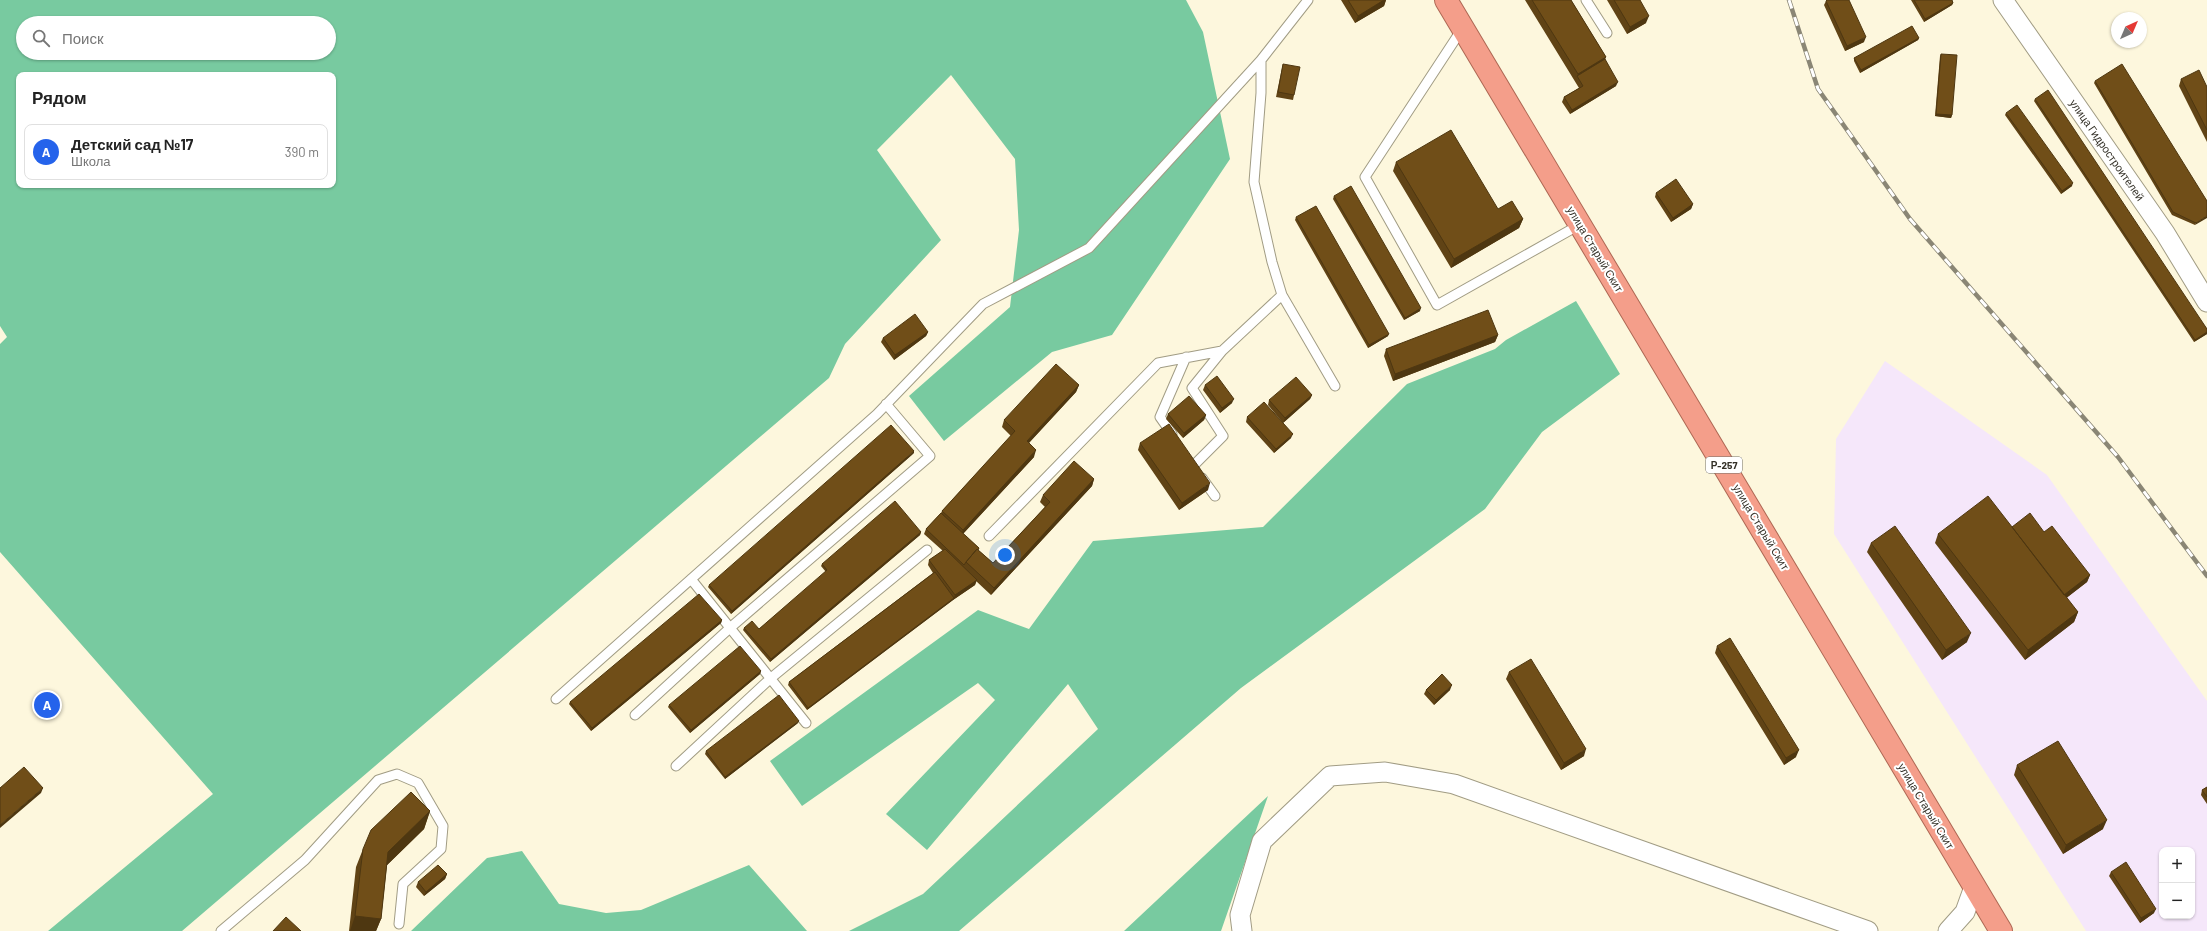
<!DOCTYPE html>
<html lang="ru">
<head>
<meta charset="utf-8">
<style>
	body { margin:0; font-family:Barlow,sans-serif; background:#f6f6f6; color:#222 }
	.controls { position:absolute; right:12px; bottom:12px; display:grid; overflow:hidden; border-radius:8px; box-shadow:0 1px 3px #0004 }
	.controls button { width:36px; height:36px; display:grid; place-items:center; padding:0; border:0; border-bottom:1px solid #e0e0e0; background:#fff; color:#222; font:20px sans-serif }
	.compass { position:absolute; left:2111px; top:12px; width:36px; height:36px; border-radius:50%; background:#fff; box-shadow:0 1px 3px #0004; rotate:44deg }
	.you { position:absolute; left:1005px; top:555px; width:14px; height:14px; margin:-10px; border:3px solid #fff; border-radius:50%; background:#1a73e8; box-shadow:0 0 0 6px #1a73e833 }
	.badge { display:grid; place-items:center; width:26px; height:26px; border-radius:50%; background:#2563eb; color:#fff; font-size:13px; font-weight:700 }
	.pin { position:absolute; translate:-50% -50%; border:2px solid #fff; box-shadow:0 1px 4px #0006 }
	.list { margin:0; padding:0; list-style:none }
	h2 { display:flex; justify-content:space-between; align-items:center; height:52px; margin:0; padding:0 16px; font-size:17px }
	h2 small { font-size:13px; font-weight:400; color:#767676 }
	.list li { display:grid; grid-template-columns:26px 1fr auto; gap:12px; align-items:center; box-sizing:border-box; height:56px; margin:0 8px 8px; padding:0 8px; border:1px solid #e0e0e0; border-radius:8px }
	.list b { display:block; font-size:15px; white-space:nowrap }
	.list p { margin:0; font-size:13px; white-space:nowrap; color:#767676 }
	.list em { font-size:13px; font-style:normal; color:#767676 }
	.icon { flex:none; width:22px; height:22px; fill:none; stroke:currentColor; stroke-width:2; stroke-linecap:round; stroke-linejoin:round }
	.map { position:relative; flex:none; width:2207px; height:931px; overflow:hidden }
	.search { position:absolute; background:#fff; box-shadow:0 1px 3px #0004; left:16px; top:16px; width:320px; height:44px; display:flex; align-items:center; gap:10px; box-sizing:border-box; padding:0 14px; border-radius:22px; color:#767676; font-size:15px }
	.panel { position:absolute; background:#fff; box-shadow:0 1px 3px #0004; left:16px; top:72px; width:320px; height:116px; border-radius:8px }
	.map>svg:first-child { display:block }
	.industrial { fill:#f5e7fa; fill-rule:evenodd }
	.forest { fill:#78caa0; fill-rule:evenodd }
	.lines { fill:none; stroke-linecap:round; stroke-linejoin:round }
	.service-casing { stroke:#a19c84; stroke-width:11 }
	.minor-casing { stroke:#a19c84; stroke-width:21 }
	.trunk-casing { stroke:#ae6854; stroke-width:24 }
	.service { stroke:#fff; stroke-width:9 }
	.minor { stroke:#fff; stroke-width:19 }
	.trunk { stroke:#f49e8a; stroke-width:22 }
	.rail-casing { stroke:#8a8675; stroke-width:4.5 }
	.rail { stroke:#fff; stroke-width:3; stroke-dasharray:9; stroke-linecap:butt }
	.wall { fill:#604315 }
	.shaded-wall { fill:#4e3711 }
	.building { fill:#704e18; stroke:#4e3711 }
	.labels { text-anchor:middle; stroke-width:4; stroke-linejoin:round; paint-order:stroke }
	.shield { fill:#fff; stroke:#706e68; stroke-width:1 }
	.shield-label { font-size:10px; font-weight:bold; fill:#333027 }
	.street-label { font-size:11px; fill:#333027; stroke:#fff }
</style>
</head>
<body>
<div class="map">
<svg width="2207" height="931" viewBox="0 0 2207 931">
	<rect width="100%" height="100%" fill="#fdf7dd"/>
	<!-- industrial -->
	<path class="industrial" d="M1885 361 2047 475 2207 701V931H2086L1834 534 1836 439ZM2162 850H2192V916H2162Z"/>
	<!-- forest -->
	<path class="forest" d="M0 0H1186L1203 32 1230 159 1112 335 1052 352 944 441 909 396 1010 307 1019 230 1015 159 951 75 877 150 941 240 845 344 829 378 182 931H48L213 794 0 552V344L7 337 0 326ZM23 23H329V53H23ZM19 75H333V185H19Z
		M1576 301 1620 374 1542 432 1485 509 1241 688 959 931H849L923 894 1098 729 1068 684 927 850 886 814 995 700 978 683 802 806 770 761 978 610 1029 629 1093 541 1263 527 1407 384 1495 349 1506 340Z
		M1268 796 1221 931H1124Z
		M522 851 559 904 606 913 641 910 749 865 807 931H411L487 858Z"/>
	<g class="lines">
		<defs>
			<path id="service" d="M1586 0 1607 33
				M1462 29 1365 177 1437 305 1581 224
				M1282 295 1335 386
				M1172 434 1160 417 1186 357
				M1193 466 1223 436 1192 388 1222 351
				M1202 478 1215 496
				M989 536 1158 363 1222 351 1282 295 1272 262 1254 182 1261 93V60L1308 0
				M691 579 806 723
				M556 699 877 414 983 304 1089 248 1261 60
				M635 715 731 627 930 456 886 404
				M676 766 771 678 927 550
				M221 931 305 860 378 780 397 774 418 783 443 826 441 849 403 884 399 924"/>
			<path id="minor" d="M2003 0 2165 233 2207 302
				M1242 931 1240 915 1262 841 1330 776 1385 772 1454 784 1868 931
				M1948 931 1965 912 1974 887"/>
			<path id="trunk" d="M1446 0 2001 931"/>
		</defs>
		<!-- service casing -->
		<use href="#service" class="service-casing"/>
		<!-- minor casing -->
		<use href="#minor" class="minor-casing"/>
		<!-- trunk casing -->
		<use href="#trunk" class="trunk-casing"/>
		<!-- service -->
		<use href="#service" class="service"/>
		<!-- minor -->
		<use href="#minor" class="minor"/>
		<!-- trunk -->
		<use href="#trunk" class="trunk"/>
		<defs>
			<path id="rail" d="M1789 0 1818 89 1910 219 2118 457 2207 576"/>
		</defs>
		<!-- rail casing -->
		<use href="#rail" class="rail-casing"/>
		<!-- rail -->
		<use href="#rail" class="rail"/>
	</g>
	<!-- wall -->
	<path class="wall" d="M1341 0H1386L1384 6 1355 23Z
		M1525 0H1571L1606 57 1605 59 1616 86 1570 114 1562 102 1564 97 1579 88Z
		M1607 0H1640L1646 23 1627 34Z
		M1911 0H1952L1953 3 1952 5 1924 22Z
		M1826 1 1864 42 1845 51 1824 5Z
		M1919 38 1918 40 1860 73 1854 61V58Z
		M1941 54 1952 115 1951 118 1935 116 1940 56Z
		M1283 64 1294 95 1293 100 1276 97 1282 68Z
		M2181 79 2207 87V142L2179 86Z
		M2095 81 2207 201 2195 225 2172 215 2094 83Z
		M2035 99 2207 329V334L2194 342 2034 101Z
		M2006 113 2072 186 2061 194 2005 115Z
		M1396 162 1498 209 1523 219 1519 228 1451 268 1393 171Z
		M1656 193 1693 204 1691 209 1671 222 1655 197Z
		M1334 196 1420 311 1404 320 1333 199Z
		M1296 217 1388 336 1368 348 1295 220Z
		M928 332 926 336 894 360 881 342 883 338Z
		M1498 335 1495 342 1393 381 1384 356 1386 349Z
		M1079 385 1076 392 1029 443 1034 457 963 534 979 548 978 550 993 563 1045 507 1040 502 1043 495 1094 479 1092 486 991 595 976 581 975 585 953 600 807 710 788 685 789 682 933 573 928 565 929 560 943 551 924 534 926 529 941 513 942 511 1011 436 1002 427 1004 420Z
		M1205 385 1232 403 1220 413 1203 390Z
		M1312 395 1310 399 1283 423 1268 405 1269 400Z
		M1168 414 1206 415 1204 420 1183 438 1166 419Z
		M1247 417 1291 438 1274 453 1246 422Z
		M1140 443 1208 490 1179 510 1138 450Z
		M914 453 731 614 708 587 709 585Z
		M2012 527 2044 532 2090 575 2087 582 2066 598 2078 612 2074 622 2025 660 1935 543 1938 534Z
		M921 532 920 535 770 662 743 630 744 628 759 629 826 572 821 566 822 564Z
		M1871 543 1967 642 1942 660 1867 552Z
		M722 620 721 623 591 731 569 704 570 702Z
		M1717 646 1796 757 1784 765 1715 653Z
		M761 671 760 674 690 733 668 707 669 705Z
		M1509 672 1584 756 1561 770 1506 679Z
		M1426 690H1450L1434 705 1424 694Z
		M798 723 725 779 705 754 706 751Z
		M2017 765 2103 829 2063 854 2014 775Z
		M2207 787V804L2201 795 2202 790Z
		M430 811 424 829 387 865 381 919 376 931H349L356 867 363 849Z
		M2111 872 2154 913 2140 923 2109 876Z
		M447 874 445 879 424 896 416 887 418 882Z"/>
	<!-- shaded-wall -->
	<path class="shaded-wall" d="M1384 0H1386L1384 6 1355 23 1358 16Z
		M1953 3 1952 5 1924 22 1925 19Z
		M1649 16 1646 23 1627 34 1630 27Z
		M1866 37 1864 42 1845 51 1847 46Z
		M1919 38 1918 40 1860 73 1861 70Z
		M1606 57 1603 64 1577 76 1578 74Z
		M1618 82 1616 86 1570 114 1572 110Z
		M1936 114 1952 115 1951 118 1935 116Z
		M2073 183 2072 186 2061 194 2062 191Z
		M1693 204 1691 209 1671 222 1673 218Z
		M2207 216V218L2195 225 2196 223Z
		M1523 219 1519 228 1451 268 1454 259Z
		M1421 308 1420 311 1404 320 1405 318Z
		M928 332 926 336 894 360 895 355Z
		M2207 332V334L2194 342 2195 340Z
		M1389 334 1388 336 1368 348 1369 345Z
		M1498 335 1495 342 1393 381 1395 374Z
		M1079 385 1076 392 1024 448 1027 441Z
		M1312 395 1310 399 1283 423 1285 418Z
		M1234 399 1232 403 1220 413 1222 408Z
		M1206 415 1204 420 1183 438 1184 433Z
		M1293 434 1291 438 1274 453 1276 449Z
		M1036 450 1034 457 960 537 963 530Z
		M914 451V453L731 614 732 611Z
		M1094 479 1092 486 991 595 994 588Z
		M1210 483 1208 490 1179 510 1182 503Z
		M921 532 920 535 770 662 771 659Z
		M2090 575 2087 582 2060 603 2063 596Z
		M977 580 975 585 953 600 807 710 808 708 954 598 955 595Z
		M2078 612 2074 622 2025 660 2028 650Z
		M722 620 721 623 591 731 592 728Z
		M1971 633 1967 642 1942 660 1946 650Z
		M761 671 760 674 690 733 691 730Z
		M1452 685 1450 690 1434 705 1436 700Z
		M799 721 798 723 725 779V777Z
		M1586 749 1584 756 1561 770 1564 763Z
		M1799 750 1796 757 1784 765 1786 758Z
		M43 788 41 793 0 828V825Z
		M430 811 424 829 382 870 388 852Z
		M2107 820 2103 829 2063 854 2066 845Z
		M447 874 445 879 424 896 426 892Z
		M2156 909 2154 913 2140 923 2141 918Z
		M355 916 381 919 376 931H350Z"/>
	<!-- building -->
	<path class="building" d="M1348 0H1384L1358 16Z
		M1532 0H1571L1606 57 1578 74Z
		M1614 0H1640L1649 16 1630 27Z
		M1827 0H1849L1866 37 1847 46 1826 1Z
		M1914 0H1952L1953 3 1925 19Z
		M1912 26 1919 38 1861 70 1854 58Z
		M1941 54 1957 55 1952 115 1936 114Z
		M1605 59 1618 82 1572 110 1564 97 1583 86 1577 76Z
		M1283 64 1300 67 1294 95 1278 92Z
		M2122 64 2207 201V216L2196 223 2173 212 2095 81Z
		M2199 70 2207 87V130L2181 79Z
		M2048 90 2207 329V332L2195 340 2035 99Z
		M2017 105 2073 183 2062 191 2006 113Z
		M1451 130 1498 209 1512 201 1523 219 1454 259 1396 162Z
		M1676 179 1693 204 1673 218 1656 193Z
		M1351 186 1421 308 1405 318 1334 196Z
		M1316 206 1389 334 1369 345 1296 217Z
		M1488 310 1498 335 1395 374 1386 349Z
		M915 314 928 332 895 355 883 338Z
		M1056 364 1079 385 1027 441 1036 450 963 530 942 511 1015 431 1004 420Z
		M1217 376 1234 399 1222 408 1205 385Z
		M1296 377 1312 395 1285 418 1269 400Z
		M1189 396 1206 415 1184 433 1168 414Z
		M1264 402 1293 434 1276 449 1247 417Z
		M1169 424 1210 483 1182 503 1140 443Z
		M891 425 914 451 732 611 709 585Z
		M1074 461 1094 479 994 588 966 562 977 549 993 563 1050 502 1043 495Z
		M1988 496 2078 612 2028 650 1938 534Z
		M895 501 921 532 771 659 744 628 752 621 759 629 827 570 822 564Z
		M941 513 979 548 978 550 977 549 966 562 964 565 926 529Z
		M2030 513 2044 532 2052 526 2090 575 2064 595 2012 527Z
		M1895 526 1971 633 1946 650 1871 543Z
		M945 549 977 580 955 595 929 560Z
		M935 572 954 598 808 708 789 682Z
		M699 594 722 620 592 728 570 702Z
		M1730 638 1799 750 1786 758 1717 646Z
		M740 646 761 671 691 730 669 705Z
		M1531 659 1586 749 1564 763 1509 672Z
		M1442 674 1452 685 1436 700 1426 690Z
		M779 695 799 721 725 777 706 751Z
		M2058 741 2107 820 2066 845 2017 765Z
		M24 767 43 788 0 825V788Z
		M2207 787V797L2202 790Z
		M411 792 430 811 388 852 381 919 355 916 363 849 371 830Z
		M2126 862 2156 909 2141 918 2111 872Z
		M438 865 447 874 426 892 418 882Z
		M286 917 301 931H273Z"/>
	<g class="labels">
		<!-- shield labels -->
		<rect class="shield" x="1706" y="457" width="36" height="16" rx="3"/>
		<g class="shield-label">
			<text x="1724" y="469">Р-257</text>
		</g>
		<!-- street labels -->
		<g class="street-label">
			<text transform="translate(2107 150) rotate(55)" y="4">улица Гидростроителей</text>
			<text transform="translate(1595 249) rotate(59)" y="4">улица Старый Скит</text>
			<text transform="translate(1761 527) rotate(59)" y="4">улица Старый Скит</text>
			<text transform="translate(1926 806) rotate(59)" y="4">улица Старый Скит</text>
		</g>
	</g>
</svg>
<div class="controls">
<button>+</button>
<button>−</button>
</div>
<svg class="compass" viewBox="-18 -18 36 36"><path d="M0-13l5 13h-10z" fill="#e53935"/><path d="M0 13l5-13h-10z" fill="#767676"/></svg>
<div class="you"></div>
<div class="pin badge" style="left:47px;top:705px">A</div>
<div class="search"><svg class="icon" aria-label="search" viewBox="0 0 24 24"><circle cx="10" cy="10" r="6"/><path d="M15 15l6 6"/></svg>Поиск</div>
<section class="panel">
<h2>Рядом<small></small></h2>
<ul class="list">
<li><span class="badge">A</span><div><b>Детский сад №17</b><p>Школа</p></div><em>390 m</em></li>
</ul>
</section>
</div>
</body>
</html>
